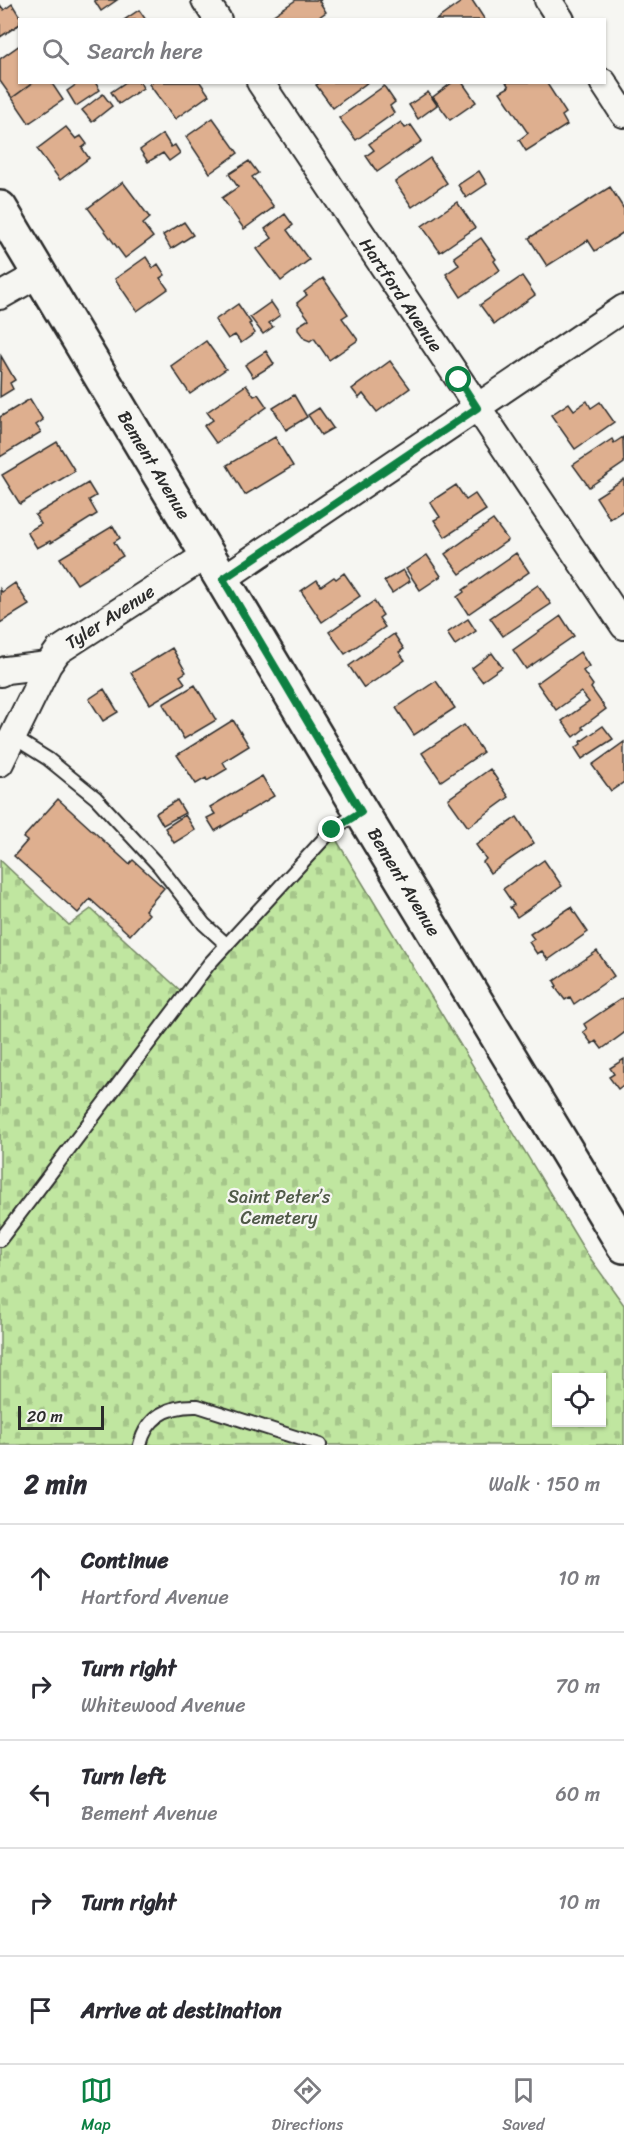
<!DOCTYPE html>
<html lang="en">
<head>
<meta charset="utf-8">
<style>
	body { margin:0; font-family:Sriracha,sans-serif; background:#f2f2f3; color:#2b2b33 }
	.controls { position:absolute; right:18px; bottom:18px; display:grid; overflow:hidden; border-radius:0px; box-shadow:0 2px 4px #0004 }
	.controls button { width:54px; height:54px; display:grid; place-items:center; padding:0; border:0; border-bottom:2px solid #e1e1e2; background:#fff; color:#2b2b33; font:30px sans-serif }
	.scale { position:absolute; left:18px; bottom:15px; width:86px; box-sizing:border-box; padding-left:6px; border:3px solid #2b2b2b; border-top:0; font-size:16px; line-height:21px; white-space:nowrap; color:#2b2b2b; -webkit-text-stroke:4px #f6f6f2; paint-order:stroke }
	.stop { position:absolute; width:18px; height:18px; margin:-14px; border:4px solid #0b8043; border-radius:50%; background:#fff }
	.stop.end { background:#0b8043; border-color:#fff; box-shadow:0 2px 6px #0008 }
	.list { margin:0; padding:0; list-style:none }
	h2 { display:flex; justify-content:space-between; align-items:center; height:78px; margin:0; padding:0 24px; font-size:26px }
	h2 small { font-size:20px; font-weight:400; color:#7c7c81 }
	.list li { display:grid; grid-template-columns:39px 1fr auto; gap:18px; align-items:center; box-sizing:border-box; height:108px; padding:0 24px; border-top:2px solid #e1e1e2 }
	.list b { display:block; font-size:22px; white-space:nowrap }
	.list p { margin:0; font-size:20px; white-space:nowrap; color:#7c7c81 }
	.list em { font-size:20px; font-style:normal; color:#7c7c81 }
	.icon { flex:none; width:33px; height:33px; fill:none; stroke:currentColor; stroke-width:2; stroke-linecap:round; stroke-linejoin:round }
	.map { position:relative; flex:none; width:624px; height:1445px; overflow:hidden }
	.search { position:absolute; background:#fff; box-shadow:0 2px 4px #0004; left:18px; right:18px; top:18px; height:66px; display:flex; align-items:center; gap:15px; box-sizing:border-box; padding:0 21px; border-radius:0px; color:#7c7c81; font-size:22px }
	.sheet { height:618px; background:#fff }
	nav { display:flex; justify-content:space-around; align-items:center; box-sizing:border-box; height:84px; border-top:2px solid #e1e1e2; background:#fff; font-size:16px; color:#7c7c81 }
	nav a { display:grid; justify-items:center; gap:3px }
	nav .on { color:#0b8043 }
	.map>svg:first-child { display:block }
	.cemetery { fill:url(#cemetery-stones); stroke:#768866; stroke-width:1.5; fill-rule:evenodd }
	.building { fill:#deaf8f; stroke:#2b2b2b; stroke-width:1.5 }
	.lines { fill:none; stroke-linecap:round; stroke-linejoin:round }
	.lane-casing { stroke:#2b2b2b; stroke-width:16 }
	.street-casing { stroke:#2b2b2b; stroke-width:30 }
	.secondary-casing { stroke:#2b2b2b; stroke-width:38 }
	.lane { stroke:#f6f6f2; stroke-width:12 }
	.street { stroke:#f6f6f2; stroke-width:26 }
	.secondary { stroke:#f6f6f2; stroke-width:33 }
	.route { stroke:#0b8043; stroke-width:8 }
	.labels { text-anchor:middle; stroke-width:4.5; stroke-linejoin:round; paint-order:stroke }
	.street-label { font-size:18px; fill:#2b2b2b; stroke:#f6f6f2 }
	.park-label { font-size:18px; fill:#505a48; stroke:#f6f6f2 }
</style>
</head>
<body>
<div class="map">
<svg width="624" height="1445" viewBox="0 0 624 1445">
	<defs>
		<pattern id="cemetery-stones" width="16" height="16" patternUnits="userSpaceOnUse" patternTransform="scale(1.5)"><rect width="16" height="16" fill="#c0e6a0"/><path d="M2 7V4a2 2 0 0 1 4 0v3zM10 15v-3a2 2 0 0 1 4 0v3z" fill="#a5c58a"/></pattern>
	</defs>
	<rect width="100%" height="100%" fill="#f6f6f2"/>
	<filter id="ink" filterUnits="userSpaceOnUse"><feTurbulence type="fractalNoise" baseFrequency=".0167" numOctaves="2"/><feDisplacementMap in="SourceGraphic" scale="12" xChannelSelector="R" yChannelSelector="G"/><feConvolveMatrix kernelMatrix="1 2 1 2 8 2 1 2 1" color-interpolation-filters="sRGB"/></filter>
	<g filter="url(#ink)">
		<!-- cemetery -->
		<path class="cemetery" d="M328 826 585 1251 624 1305V1445H0V860L69 925 91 909 181 991ZM556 1378H602V1422H556Z"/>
		<!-- building -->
		<path class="building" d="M94 0H117L101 11Z
			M296 0H321L319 1 326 12 315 20H274L272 16Z
			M464 0H472L485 20H436Z
			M12 4 22 20H20V24L0 37V5L4 10Z
			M139 10 146 20H124Z
			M20 45V82H34L12 98 0 81V59Z
			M34 82H51L63 100 29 123 12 98Z
			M80 82H95L100 90 76 106 67 91Z
			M126 82H140L143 88 119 104 111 92Z
			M151 82H200L209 95 175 119 149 84Z
			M321 82H368L333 108 316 85Z
			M453 82H462L476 102 450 120 433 97Z
			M506 82H546L566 113 562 116 567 125 526 151 519 140 528 133 500 92 509 87Z
			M384 86 395 102 390 106 394 113 356 140 339 118Z
			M428 92 437 105 418 119 409 105Z
			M103 94 112 106 92 122 82 110Z
			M213 118 238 153 210 173 186 137Z
			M401 122 405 128 411 125 422 141 377 172 366 156 374 150 369 144Z
			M66 127 76 139 81 136 87 144 82 148 89 158 60 180 37 149Z
			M163 134 171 147 175 145 180 153 169 161 163 153 148 162 140 150Z
			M430 158 447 183 412 207 395 182Z
			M249 161 258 173 252 177 274 207 244 229 222 198 238 187 229 174Z
			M479 171 487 184 466 198 458 185Z
			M123 182 150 218 143 224 153 237 125 258 88 208Z
			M610 187 624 209V232L595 251 588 240 547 266 529 238Z
			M457 202 475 228 440 252 422 226Z
			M285 214 293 225 287 230 309 260 281 281 257 249 272 238 265 229Z
			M184 222 193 235 171 249 163 235Z
			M481 238 496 259 494 261 500 270 461 297 446 274 459 265 454 257Z
			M146 257 153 268 158 264 165 275 160 278 168 289 137 311 115 279Z
			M522 276 535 295 494 324 480 305Z
			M323 278 348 314 342 318 358 340 329 360 314 338 310 341 305 339 298 330V326L309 319 297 303 307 295 304 292Z
			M271 302 280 315 269 323 273 327 263 334 250 317Z
			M238 304 251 323 249 324 255 333 241 343 235 335 228 339 215 320Z
			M206 341 226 369 190 394 171 366Z
			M266 351 274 364 253 377 245 365Z
			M1 356 15 380 10 383 13 389 0 397Z
			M390 361 410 388 377 412 363 394 359 398 352 389Z
			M246 385 254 396 258 394 267 407 216 443 204 426 213 420 207 412Z
			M294 395 307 417 286 430 273 408Z
			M30 399 43 420 36 425 41 432 0 457V417Z
			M587 401 591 408 600 402 614 422 575 449 551 415 569 403 574 410Z
			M319 408 333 428 321 435 308 415Z
			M275 437 293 466 245 495 227 465Z
			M623 437 624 463 589 487 573 465 612 439 614 443Z
			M57 442 75 471 20 504 2 475Z
			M624 479V510L610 519 596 497Z
			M88 483 96 496 89 500 97 514 51 543 50 541 37 548 27 532 41 524 35 515Z
			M456 485 466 500 475 494 486 510 445 537 434 520 440 517 430 502Z
			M493 520 508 540 460 574 445 554Z
			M113 526 120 538 114 542 123 556 77 584 60 558Z
			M516 553 529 572 468 614 457 597 464 592 463 590Z
			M427 555 441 576 420 590 406 569Z
			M403 570 410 581 392 593 384 581Z
			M344 573 360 596 322 622 301 591 317 580 321 586 334 577 336 579Z
			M15 583 29 605 0 623V589L2 592Z
			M538 585 551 604 503 636 490 618Z
			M374 601 383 615 379 618 385 627 345 654 329 632Z
			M561 616 574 636 526 669 513 650Z
			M468 619 476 631 455 645 447 633Z
			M394 634 404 649 399 652 405 660 364 688 349 666Z
			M172 648 186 672 180 676 185 683 150 704 131 673Z
			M580 652 589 666 583 671 593 685 591 688 606 709 582 727 584 729 574 737 562 721 589 702 581 692 556 710 537 683Z
			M492 653 502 667 482 681 472 668Z
			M436 681 455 708 414 735 396 708Z
			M195 685 216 720 184 739 163 704Z
			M104 689 118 712 103 721 89 699Z
			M233 720 249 746 223 762 227 769 207 781 206 778 196 784 177 755Z
			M464 725 483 752 441 781 422 753Z
			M603 726 613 739 582 759 575 748 581 744 580 742Z
			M624 742V782L611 791 592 765Z
			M490 769 509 797 468 827 448 799Z
			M262 776 274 796 215 831 207 818 215 814 210 807Z
			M58 799 129 864 133 860 164 888 145 910 149 914 130 935 90 899 78 913 14 856 27 841 23 838Z
			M177 800 185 813 163 825 156 813Z
			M185 815 195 830 174 843 165 828Z
			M517 817 534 843 490 873 483 862 486 859 476 845Z
			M544 860 562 886 517 917 510 907 514 905 503 889Z
			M571 907 588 932 548 960 542 951 537 954 529 942 534 939 530 934Z
			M597 951 614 976 574 1004 570 997 565 1000 555 987 557 986 554 981Z
			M624 997V1033L602 1049 596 1041 592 1044 583 1032 587 1029 584 1024Z
			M624 1059V1088L622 1086 618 1089 609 1077 614 1074 610 1068Z"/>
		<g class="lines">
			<defs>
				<path id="lane" d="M13 737 48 759 96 798 159 866 204 924 227 945
					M0 1240 209 964 332 830 361 811
					M140 1445C147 1416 169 1405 198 1406L320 1445"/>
				<path id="street" d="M205 0 218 20
					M548 0 561 20
					M260 82 624 626
					M603 82 624 114
					M0 296 39 274
					M223 579 624 308
					M0 673 6 670 48 665
					M0 763 48 665 58 651 208 554"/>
				<path id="secondary" d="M0 208 356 803 624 1246"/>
			</defs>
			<!-- lane casing -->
			<use href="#lane" class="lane-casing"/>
			<!-- street casing -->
			<use href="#street" class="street-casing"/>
			<!-- secondary casing -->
			<use href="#secondary" class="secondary-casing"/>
			<!-- lane -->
			<use href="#lane" class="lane"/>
			<!-- street -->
			<use href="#street" class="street"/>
			<!-- secondary -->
			<use href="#secondary" class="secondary"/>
		</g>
	</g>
	<g class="lines" filter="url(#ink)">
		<!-- route -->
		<path class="route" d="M332 830 361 812 223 579 477 408 459 380"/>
	</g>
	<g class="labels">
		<!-- street labels -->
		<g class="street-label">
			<text transform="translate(401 295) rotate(56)" y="6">Hartford Avenue</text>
			<text transform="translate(154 465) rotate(59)" y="6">Bement Avenue</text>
			<text transform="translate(110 617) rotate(-33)" y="6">Tyler Avenue</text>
			<text transform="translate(404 882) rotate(59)" y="6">Bement Avenue</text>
		</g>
		<!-- park labels -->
		<g class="park-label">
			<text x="279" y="1203">Saint Peter’s<tspan x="279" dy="21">Cemetery</tspan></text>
		</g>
	</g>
</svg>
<div class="controls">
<button><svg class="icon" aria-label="locate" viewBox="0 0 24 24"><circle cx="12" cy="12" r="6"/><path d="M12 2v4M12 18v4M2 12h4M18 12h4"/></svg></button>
</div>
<div class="scale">20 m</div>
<div class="stop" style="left:459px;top:380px"></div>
<div class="stop end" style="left:332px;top:830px"></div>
<div class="search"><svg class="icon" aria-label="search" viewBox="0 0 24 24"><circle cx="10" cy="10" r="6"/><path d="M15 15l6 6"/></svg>Search here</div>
</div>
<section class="sheet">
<h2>2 min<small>Walk · 150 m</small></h2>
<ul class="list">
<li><svg class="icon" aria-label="ahead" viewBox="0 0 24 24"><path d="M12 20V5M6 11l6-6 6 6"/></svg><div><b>Continue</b><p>Hartford Avenue</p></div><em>10 m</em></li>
<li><svg class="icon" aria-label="right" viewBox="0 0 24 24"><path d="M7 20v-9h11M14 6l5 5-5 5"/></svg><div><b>Turn right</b><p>Whitewood Avenue</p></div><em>70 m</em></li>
<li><svg class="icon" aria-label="left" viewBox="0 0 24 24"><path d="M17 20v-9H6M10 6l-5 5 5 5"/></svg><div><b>Turn left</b><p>Bement Avenue</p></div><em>60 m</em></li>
<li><svg class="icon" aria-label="right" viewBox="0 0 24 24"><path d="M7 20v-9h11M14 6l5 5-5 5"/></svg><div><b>Turn right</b></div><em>10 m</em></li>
<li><svg class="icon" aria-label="arrive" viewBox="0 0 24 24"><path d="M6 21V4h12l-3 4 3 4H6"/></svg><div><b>Arrive at destination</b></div></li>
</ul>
</section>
<nav>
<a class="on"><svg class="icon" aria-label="map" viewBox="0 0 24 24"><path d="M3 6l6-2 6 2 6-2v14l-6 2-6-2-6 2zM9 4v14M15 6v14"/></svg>Map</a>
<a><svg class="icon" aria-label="directions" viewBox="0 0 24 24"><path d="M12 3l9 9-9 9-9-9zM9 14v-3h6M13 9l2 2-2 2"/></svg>Directions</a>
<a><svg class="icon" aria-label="saved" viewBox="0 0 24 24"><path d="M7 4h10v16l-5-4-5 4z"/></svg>Saved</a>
</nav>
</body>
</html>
